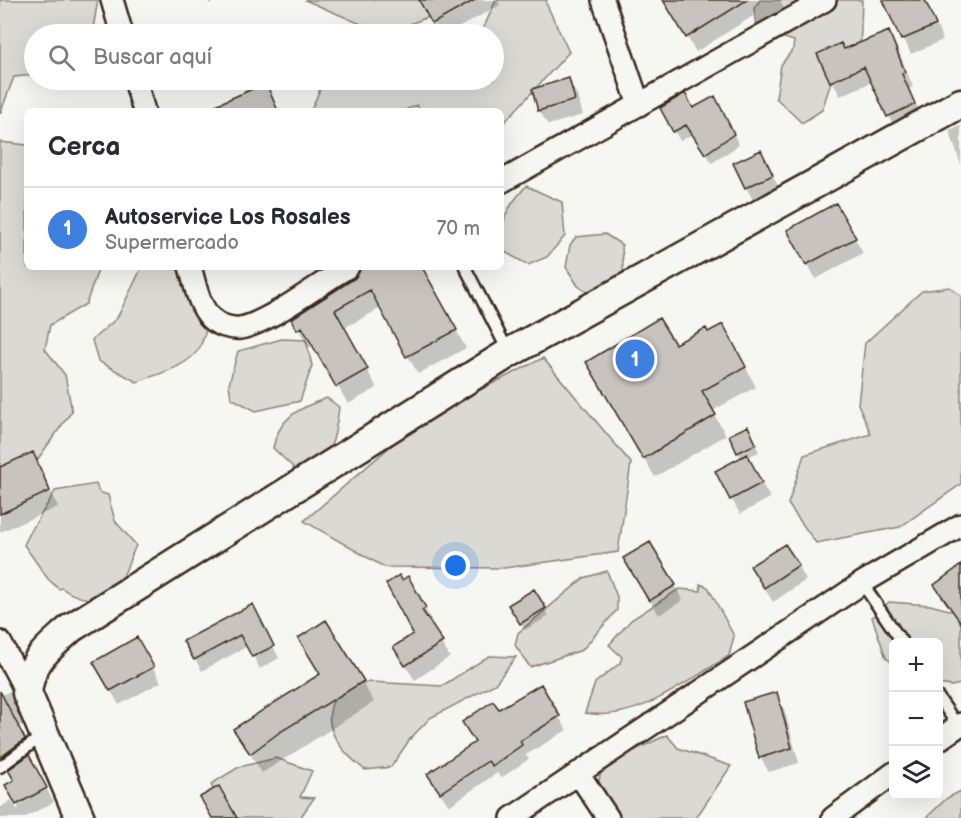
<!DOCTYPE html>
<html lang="es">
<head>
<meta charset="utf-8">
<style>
	body { margin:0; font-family:"Balsamiq Sans",sans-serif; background:#f2f2f3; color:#2b2b33 }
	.controls { position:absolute; right:18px; bottom:18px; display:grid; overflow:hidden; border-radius:9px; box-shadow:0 6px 24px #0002 }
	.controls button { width:54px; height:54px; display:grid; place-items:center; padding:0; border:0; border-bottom:2px solid #e1e1e2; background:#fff; color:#2b2b33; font:30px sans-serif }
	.you { position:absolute; left:456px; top:566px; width:21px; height:21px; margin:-15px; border:4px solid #fff; border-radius:50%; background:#1a73e8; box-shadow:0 0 0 9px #1a73e833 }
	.badge { display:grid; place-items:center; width:39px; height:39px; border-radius:50%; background:#7c3aed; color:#fff; font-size:20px; font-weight:700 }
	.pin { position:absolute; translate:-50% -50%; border:3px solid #fff; box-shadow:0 2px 6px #0006 }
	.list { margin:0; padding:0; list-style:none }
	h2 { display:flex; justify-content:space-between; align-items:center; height:78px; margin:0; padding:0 24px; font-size:26px }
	h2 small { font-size:20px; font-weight:400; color:#7c7c81 }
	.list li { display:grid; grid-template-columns:39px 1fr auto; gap:18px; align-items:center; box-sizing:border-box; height:84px; padding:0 24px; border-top:2px solid #e1e1e2 }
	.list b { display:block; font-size:22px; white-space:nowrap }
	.list p { margin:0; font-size:20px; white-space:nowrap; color:#7c7c81 }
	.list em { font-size:20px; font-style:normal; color:#7c7c81 }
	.icon { flex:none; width:33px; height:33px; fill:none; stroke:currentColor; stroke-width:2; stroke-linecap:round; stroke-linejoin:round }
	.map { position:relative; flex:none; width:961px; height:818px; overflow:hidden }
	.search { position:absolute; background:#fff; box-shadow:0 6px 24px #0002; left:24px; top:24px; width:480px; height:66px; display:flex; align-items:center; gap:15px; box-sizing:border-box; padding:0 21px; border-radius:33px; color:#7c7c81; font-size:22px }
	.panel { position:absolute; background:#fff; box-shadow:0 6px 24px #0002; left:24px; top:108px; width:480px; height:162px; border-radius:9px }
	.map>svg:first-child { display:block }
	.green { fill:#dad9d3; stroke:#8a8278; stroke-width:1.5 }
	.shadow { fill:#0003 }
	.building { fill:#c8c3be; stroke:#3b2a1e; stroke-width:1.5 }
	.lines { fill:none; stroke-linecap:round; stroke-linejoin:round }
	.service-casing { stroke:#3b2a1e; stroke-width:15 }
	.minor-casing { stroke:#3b2a1e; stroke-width:26 }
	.secondary-casing { stroke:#3b2a1e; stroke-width:33 }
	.service { stroke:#f6f6f2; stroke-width:10 }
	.minor { stroke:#f6f6f2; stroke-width:21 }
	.secondary { stroke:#f6f6f2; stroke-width:28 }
</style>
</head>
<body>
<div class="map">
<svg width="961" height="818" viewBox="0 0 961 818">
	<rect width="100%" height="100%" fill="#f6f6f2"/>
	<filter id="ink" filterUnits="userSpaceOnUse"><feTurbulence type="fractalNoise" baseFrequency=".0167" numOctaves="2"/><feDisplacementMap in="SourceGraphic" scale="12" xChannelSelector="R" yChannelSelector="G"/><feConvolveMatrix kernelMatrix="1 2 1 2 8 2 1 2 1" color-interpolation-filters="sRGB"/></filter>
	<g filter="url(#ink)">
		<!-- green -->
		<path class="green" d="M0 0H98L92 34H34V75L14 77 0 114Z
			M305 0H447L433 15 384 34Z
			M496 0H547L546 3 569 52 501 126V111H420L417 105 403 111H315L312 108 324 80H494V34H481Z
			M760 0H862L860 53 837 63 822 110 802 123 776 98 781 65 793 49 794 41 775 35 756 23 754 8Z
			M0 142 27 145V267H99L86 304 50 325 45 349 65 375 72 411 35 463 0 482Z
			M526 186 562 202 565 236 547 257 528 265 505 252C500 218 504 212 526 186Z
			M605 234 622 245 624 287 603 303 578 286 566 267 570 245 576 237Z
			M142 267H203L205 300 213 310C208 322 205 336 200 347 189 367 157 374 137 382L98 361 92 340 117 318Z
			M950 287 961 296V484L900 527 816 543 788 504 804 455 871 434 858 404 865 343 922 291Z
			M282 339 306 340 312 366 300 401 256 411 231 398 229 384 238 351Z
			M543 358 631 463 618 552 504 568 384 567 304 521 421 420Z
			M327 398 339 407C334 441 334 461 295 469L273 448C279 417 299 408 327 398Z
			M96 484 99 492 108 495 115 521 136 545 115 596C100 603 75 599 62 588L59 589 48 579 24 545C32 526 45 510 55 491Z
			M607 571 617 597V610L582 650 530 667 515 645 518 633 584 578Z
			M700 584 708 587 734 636 729 656C686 681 637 723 585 713L595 683 620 663 622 657 609 645 631 620 679 589 701 591Z
			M889 602 930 605 961 613V684L951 686 939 684 938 642H894L893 663 886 658 872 617Z
			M489 656 516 657 495 684 430 718 410 739 391 767 365 770C347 756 323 733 331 707 333 699 339 692 342 685L370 682 442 686Z
			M667 735 678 748 731 766 696 818H602L596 791 603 765Z
			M276 758 312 771 300 797 314 798 300 818H223L211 784 239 767Z
			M961 791V818H926L947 798Z"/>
		<!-- shadow -->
		<path class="shadow" d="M207 0H217L210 4Z
			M421 0H498L500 5 447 34H440Z
			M664 0H780L788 18 761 30 753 16 696 52Z
			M896 0H925L943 40 911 54 887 4Z
			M271 29 275 34H259Z
			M889 33 897 47 913 87 909 89 923 119 896 131 872 82 840 96 819 54 844 51Z
			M239 80H265L278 110 255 111Z
			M569 80 577 95 583 115 548 125 539 110Z
			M662 108 721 109 739 145 712 163 693 134 680 141Z
			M961 126V165L949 130Z
			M761 152 780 190 754 202 746 187Z
			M844 219 863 253 816 279 789 231Z
			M373 267H421L466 348 418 374 381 308 344 328 377 388 348 404 314 345 309 348 293 319Z
			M707 334 734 345 756 387 712 411 726 435 655 477 588 363 674 346Z
			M751 435 759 452 747 457 770 498 740 514 717 472 741 458 738 452Z
			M33 454 58 507 0 532V469Z
			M650 544 683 600 659 615 625 559Z
			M798 566 806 580 773 602 760 581Z
			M408 578 433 623 430 625 450 657 415 680 403 662 415 634Z
			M533 591 549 616 525 630 510 606Z
			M259 618 279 658 260 669 248 646 202 671 195 659Z
			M326 622 374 702 262 773 247 749 322 675Z
			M137 639 161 682 119 705 95 663Z
			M540 686 567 730 526 755 529 759 501 778 497 773 449 806 437 788 476 743 498 711Z
			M10 691 18 705 23 724 18 727 32 754 28 757 54 802 24 818H0V808L11 800 17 809 19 808 7 786 16 781 0 751V696Z
			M776 694 784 709 799 763 769 772 760 757Z"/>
		<!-- building -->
		<path class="building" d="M419 0H475L432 24Z
			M663 0H747L686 38Z
			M883 0H925L936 25 901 40Z
			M889 31 905 72 902 74 915 104 887 117 864 67 830 82 817 54 841 43 844 49Z
			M569 78 575 100 538 111 532 89Z
			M266 83 278 111H202Z
			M685 93 693 108 715 96 734 134 705 154 686 125 673 132 660 108Z
			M761 150 773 175 745 188 733 163Z
			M836 203 856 238 806 265 787 230Z
			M361 267H422L457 330 406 357 370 290 335 310 368 369 336 387 302 327 297 330 291 319 355 278Z
			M659 318 675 344 706 328 708 332 723 324 746 367 702 391 716 415 643 459 586 362Z
			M748 426 756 444 737 453 729 435Z
			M33 452 50 491 0 514V467Z
			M747 454 762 483 730 500 715 471Z
			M650 542 676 585 649 601 623 558Z
			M785 544 799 565 764 588 750 566Z
			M961 565V623L934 585Z
			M399 575 402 580 408 576 426 608 422 610 443 642 405 666 393 647 413 634 386 584Z
			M534 589 546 608 520 624 508 605Z
			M253 604 274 646 252 657 240 635 194 660 183 641Z
			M326 620 364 681 280 732 250 754 233 729 320 674 298 638Z
			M137 637 154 667 110 691 93 662Z
			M541 684 560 716 520 741 522 745 492 766 488 761 440 793 427 774 475 742 462 722 493 701 499 709Z
			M0 691 25 739 1 757 0 755Z
			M777 692 792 748 759 758 743 702Z
			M29 755 47 788 16 805 5 785 14 780 8 770Z
			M219 786 237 818H212L200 797Z"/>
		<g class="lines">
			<defs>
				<path id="service" d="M465 267 509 353
					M862 583 902 642
					M938 697 960 729
					M0 767 42 736"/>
				<path id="minor" d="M112 0 122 34
					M603 0 639 105
					M135 80 144 111
					M501 182 825 0
					M190 267C195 283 198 305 211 318 218 325 230 329 240 328 267 324 322 282 348 267
					M0 642 27 693
					M938 740 961 724
					M578 773 608 818
					M512 818 862 583 961 525
					M833 818 894 773"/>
				<path id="secondary" d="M80 818 27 693C31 659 47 650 71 628L509 353 961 103"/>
			</defs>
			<!-- service casing -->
			<use href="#service" class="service-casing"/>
			<!-- minor casing -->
			<use href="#minor" class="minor-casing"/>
			<!-- secondary casing -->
			<use href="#secondary" class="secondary-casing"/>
			<!-- service -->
			<use href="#service" class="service"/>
			<!-- minor -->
			<use href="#minor" class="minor"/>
			<!-- secondary -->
			<use href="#secondary" class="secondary"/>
		</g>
	</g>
</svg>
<div class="controls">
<button>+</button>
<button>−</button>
<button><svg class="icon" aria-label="layers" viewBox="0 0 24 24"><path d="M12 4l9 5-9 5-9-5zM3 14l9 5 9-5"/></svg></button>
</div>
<div class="you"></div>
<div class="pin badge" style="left:635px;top:359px;background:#3f7fe0">1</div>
<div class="search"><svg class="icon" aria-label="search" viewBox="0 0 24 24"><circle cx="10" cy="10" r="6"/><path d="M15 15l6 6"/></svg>Buscar aquí</div>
<section class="panel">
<h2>Cerca<small></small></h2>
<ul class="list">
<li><span class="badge" style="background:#3f7fe0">1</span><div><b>Autoservice Los Rosales</b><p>Supermercado</p></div><em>70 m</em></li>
</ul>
</section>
</div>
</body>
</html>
